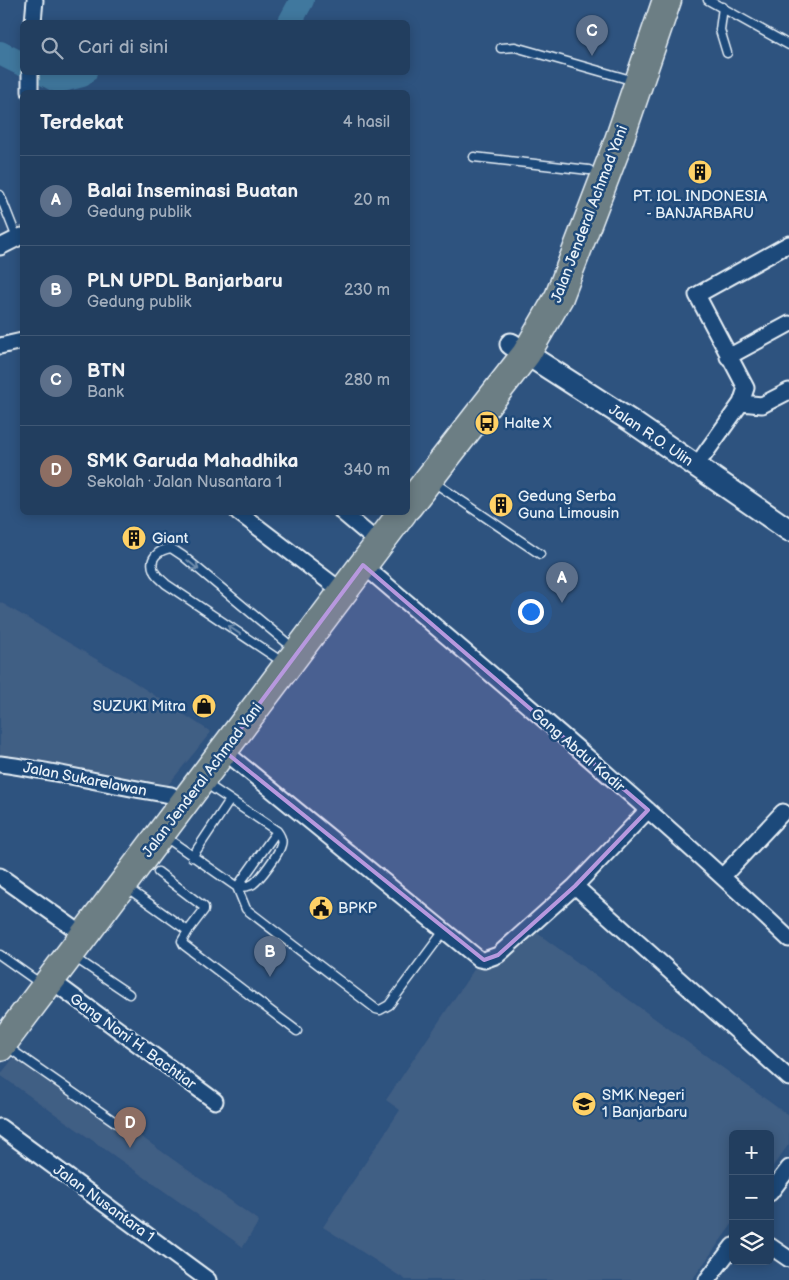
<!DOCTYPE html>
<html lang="id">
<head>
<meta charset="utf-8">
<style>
	body { margin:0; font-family:"Balsamiq Sans",sans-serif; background:#2a4565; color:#f1f3f6 }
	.controls { position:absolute; right:15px; bottom:15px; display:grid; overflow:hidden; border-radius:8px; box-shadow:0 2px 12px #0003 }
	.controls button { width:45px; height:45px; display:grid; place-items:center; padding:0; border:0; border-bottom:1px solid #3f5774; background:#223e5f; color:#f1f3f6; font:25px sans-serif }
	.you { position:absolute; left:530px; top:611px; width:18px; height:18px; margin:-12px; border:4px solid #fff; border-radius:50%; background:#1a73e8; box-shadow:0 0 0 8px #1a73e833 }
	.badge { display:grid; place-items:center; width:32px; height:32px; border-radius:50%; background:#ea580c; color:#fff; font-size:16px; font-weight:700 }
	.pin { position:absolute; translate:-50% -41px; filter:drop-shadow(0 1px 2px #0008) }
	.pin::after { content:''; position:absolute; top:26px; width:18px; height:15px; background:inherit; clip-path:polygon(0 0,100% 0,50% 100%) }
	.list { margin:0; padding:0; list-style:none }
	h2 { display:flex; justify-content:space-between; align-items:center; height:65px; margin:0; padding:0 20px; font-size:21px }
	h2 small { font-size:16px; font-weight:400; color:#a2aebd }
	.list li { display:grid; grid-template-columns:32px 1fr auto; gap:15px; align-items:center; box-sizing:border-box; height:90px; padding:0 20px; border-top:1px solid #3f5774 }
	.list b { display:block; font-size:19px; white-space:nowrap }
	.list p { margin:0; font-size:16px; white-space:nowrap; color:#a2aebd }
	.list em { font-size:16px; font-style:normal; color:#a2aebd }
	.icon { flex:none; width:28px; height:28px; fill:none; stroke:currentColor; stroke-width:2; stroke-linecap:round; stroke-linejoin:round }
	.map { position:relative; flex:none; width:789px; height:1280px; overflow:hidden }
	.search { position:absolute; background:#223e5f; box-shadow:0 2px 12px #0003; left:20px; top:20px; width:390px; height:55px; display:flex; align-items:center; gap:12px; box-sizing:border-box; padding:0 18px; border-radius:8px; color:#a2aebd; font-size:19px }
	.panel { position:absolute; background:#223e5f; box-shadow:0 2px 12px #0003; left:20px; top:90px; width:390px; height:425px; border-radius:8px }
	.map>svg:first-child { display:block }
	.built { fill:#405e84 }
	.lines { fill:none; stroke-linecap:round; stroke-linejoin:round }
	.river { stroke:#41789e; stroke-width:24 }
	.lane-casing { stroke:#e8f1f8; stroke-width:11 }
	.street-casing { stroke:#e8f1f8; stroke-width:19 }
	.secondary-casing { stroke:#e8f1f8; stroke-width:25 }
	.highway-casing { stroke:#e8f1f8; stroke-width:31 }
	.lane { stroke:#1f4a7a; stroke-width:8 }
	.street { stroke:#1f4a7a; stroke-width:15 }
	.secondary { stroke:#1f4a7a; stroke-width:21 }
	.highway { stroke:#6c7e84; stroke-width:28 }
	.oneway { stroke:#6f8dac }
	.marked { fill:#b798de; fill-opacity:0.2; stroke:#b798de; stroke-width:4; stroke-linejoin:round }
	.labels { text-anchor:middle; stroke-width:5; stroke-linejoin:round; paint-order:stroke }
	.poi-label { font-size:15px; fill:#e8f1f8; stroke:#1f4a7a; text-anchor:start }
	.street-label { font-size:15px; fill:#e8f1f8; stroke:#1f4a7a }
</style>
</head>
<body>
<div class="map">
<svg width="789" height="1280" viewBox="0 0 789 1280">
	<rect width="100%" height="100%" fill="#2e537f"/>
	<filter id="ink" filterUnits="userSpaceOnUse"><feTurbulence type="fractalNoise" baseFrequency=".02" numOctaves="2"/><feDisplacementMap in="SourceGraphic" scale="10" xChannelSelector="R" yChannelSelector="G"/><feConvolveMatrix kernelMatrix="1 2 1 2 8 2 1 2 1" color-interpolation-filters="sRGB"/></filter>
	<g filter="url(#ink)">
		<!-- built -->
		<path class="built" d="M0 602 128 678 211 732 164 790 0 760Z
			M533 930 789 1116V1144L770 1170V1134H733V1223L692 1280H406L323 1227 400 1110 386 1100 475 968Z
			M20 1050 259 1221 243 1247 0 1075Z"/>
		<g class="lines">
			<!-- river -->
			<path class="river" d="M290 22 302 0
				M0 53 22 64
				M41 72 58 81 82 75 85 72"/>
			<defs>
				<path id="lane" d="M708 0 789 45
					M723 7 720 30 727 53
					M501 48 515 47 624 78
					M474 157 589 170
					M0 195 17 238
					M432 481 540 554
					M275 657 166 584C162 580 156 576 154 571 148 558 159 550 171 548L183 556 286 642
					M277 831C280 835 283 840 281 845 279 854 260 879 253 884 248 887 243 887 237 887L246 909 376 1009 380 1010 389 1005 444 931
					M164 836 237 887 277 831 205 783
					M192 857 230 800
					M158 872 204 907V910L188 931
					M126 887 188 931 182 941 184 945 297 1031
					M0 955 34 979
					M74 957 129 994
					M6 1046 118 1124"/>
				<path id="street" d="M33 22 35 0
					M30 72V92
					M0 247 22 236
					M0 346 22 341
					M728 357 789 324
					M741 403 762 405 789 391
					M704 455 741 403 746 388 697 295 789 244
					M238 512 331 583
					M342 512 368 534
					M363 565C507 688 652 809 789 939
					M224 751 479 959 484 960 498 955 575 886 789 1078
					M0 764C57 771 113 786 171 795
					M0 876 72 927
					M723 876 783 812
					M575 886 648 810
					M51 980 215 1101
					M0 1127 208 1280
					M770 1193 789 1168
					M770 1246 789 1259
					M707 1280 733 1246"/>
				<path id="secondary" d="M511 344 631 421 789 530"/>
				<path id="highway" d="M408 506 526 354 559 297 618 143 667 0
					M0 1047 403 512"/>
			</defs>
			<!-- lane casing -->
			<use href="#lane" class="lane-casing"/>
			<!-- street casing -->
			<use href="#street" class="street-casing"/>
			<!-- secondary casing -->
			<use href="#secondary" class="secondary-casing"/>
			<!-- highway casing -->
			<use href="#highway" class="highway-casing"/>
			<!-- lane -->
			<use href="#lane" class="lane"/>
			<!-- street -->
			<use href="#street" class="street"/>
			<!-- secondary -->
			<use href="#secondary" class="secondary"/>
			<!-- highway -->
			<use href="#highway" class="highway"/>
		</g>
		<!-- one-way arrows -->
		<defs><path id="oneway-shaft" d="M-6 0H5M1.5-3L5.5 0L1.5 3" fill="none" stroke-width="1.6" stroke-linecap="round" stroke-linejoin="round" transform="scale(1.25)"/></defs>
		<g class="oneway">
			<use href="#oneway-shaft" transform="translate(193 565) rotate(40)"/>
			<use href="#oneway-shaft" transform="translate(234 630) rotate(-146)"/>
		</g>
	</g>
	<!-- marked area -->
	<path class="marked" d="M363 565 648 810 575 886 498 955 484 960 224 751Z"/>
	<!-- icons -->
	<defs>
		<symbol id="building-disc" viewBox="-11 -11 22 22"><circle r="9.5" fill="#ffd166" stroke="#1f4a7a"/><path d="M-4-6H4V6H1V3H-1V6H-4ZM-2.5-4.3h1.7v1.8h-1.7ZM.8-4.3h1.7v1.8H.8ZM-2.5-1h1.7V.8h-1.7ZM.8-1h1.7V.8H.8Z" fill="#111"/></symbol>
		<symbol id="bus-disc" viewBox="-11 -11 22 22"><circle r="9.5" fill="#ffd166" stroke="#1f4a7a"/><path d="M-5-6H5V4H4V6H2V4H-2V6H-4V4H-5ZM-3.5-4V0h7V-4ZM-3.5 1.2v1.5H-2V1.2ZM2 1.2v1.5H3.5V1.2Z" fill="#111"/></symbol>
		<symbol id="shop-disc" viewBox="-11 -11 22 22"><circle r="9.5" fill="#ffd166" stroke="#1f4a7a"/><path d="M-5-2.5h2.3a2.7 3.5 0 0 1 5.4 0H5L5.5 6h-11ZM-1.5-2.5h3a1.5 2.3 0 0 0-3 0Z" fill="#111"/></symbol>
		<symbol id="civic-disc" viewBox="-11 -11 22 22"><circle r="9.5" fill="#ffd166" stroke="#1f4a7a"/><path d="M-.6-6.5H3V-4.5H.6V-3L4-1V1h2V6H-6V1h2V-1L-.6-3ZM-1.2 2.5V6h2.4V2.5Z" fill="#111"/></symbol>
		<symbol id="school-disc" viewBox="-11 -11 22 22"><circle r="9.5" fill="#ffd166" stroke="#1f4a7a"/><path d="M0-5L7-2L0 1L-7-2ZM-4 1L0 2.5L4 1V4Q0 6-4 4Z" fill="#111"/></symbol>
	</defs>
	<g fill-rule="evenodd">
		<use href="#building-disc" x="686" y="158" width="28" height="28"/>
		<use href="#bus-disc" x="473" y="409" width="28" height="28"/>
		<use href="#building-disc" x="487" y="491" width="28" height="28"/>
		<use href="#building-disc" x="120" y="524" width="28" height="28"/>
		<use href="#shop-disc" x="190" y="692" width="28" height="28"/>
		<use href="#civic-disc" x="307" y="894" width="28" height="28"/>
		<use href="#school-disc" x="570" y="1090" width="28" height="28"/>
	</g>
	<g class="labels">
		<!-- poi labels -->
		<g class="poi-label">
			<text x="700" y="201" text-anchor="middle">PT. IOL INDONESIA<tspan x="700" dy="17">- BANJARBARU</tspan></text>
			<text x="504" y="428">Halte X</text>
			<text x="518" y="501">Gedung Serba<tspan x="518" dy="17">Guna Limousin</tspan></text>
			<text x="152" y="543">Giant</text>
			<text x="186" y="711" text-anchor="end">SUZUKI Mitra</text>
			<text x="338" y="913">BPKP</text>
			<text x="602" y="1100">SMK Negeri<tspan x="602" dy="17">1 Banjarbaru</tspan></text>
		</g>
		<!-- street labels -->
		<g class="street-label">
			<text transform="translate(589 214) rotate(-69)" y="5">Jalan Jenderal Achmad Yani</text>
			<text transform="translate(651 435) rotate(34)" y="5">Jalan R.O. Ulin</text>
			<text transform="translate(578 750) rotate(41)" y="5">Gang Abdul Kadir</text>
			<text transform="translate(85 779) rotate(11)" y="5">Jalan Sukarelawan</text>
			<text transform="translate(202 780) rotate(-53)" y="5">Jalan Jenderal Achmad Yani</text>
			<text transform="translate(133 1041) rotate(36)" y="5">Gang Noni H. Bachtiar</text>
			<text transform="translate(104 1203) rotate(36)" y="5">Jalan Nusantara 1</text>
		</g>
	</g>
</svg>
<div class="controls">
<button>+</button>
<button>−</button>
<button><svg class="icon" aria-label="layers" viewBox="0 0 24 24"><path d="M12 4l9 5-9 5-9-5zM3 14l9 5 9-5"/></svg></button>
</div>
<div class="you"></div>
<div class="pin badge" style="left:562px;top:603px;background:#5c6f8a">A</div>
<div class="pin badge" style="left:270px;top:977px;background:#5c6f8a">B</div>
<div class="pin badge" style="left:592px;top:56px;background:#5c6f8a">C</div>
<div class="pin badge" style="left:130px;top:1148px;background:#8d6e63">D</div>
<div class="search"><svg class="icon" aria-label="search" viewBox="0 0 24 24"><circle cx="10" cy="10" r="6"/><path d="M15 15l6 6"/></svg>Cari di sini</div>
<section class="panel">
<h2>Terdekat<small>4 hasil</small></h2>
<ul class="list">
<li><span class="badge" style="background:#5c6f8a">A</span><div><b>Balai Inseminasi Buatan</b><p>Gedung publik</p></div><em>20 m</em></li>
<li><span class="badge" style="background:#5c6f8a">B</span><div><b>PLN UPDL Banjarbaru</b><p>Gedung publik</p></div><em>230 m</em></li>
<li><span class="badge" style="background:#5c6f8a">C</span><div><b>BTN</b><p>Bank</p></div><em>280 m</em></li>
<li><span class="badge" style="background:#8d6e63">D</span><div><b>SMK Garuda Mahadhika</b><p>Sekolah · Jalan Nusantara 1</p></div><em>340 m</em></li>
</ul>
</section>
</div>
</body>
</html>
